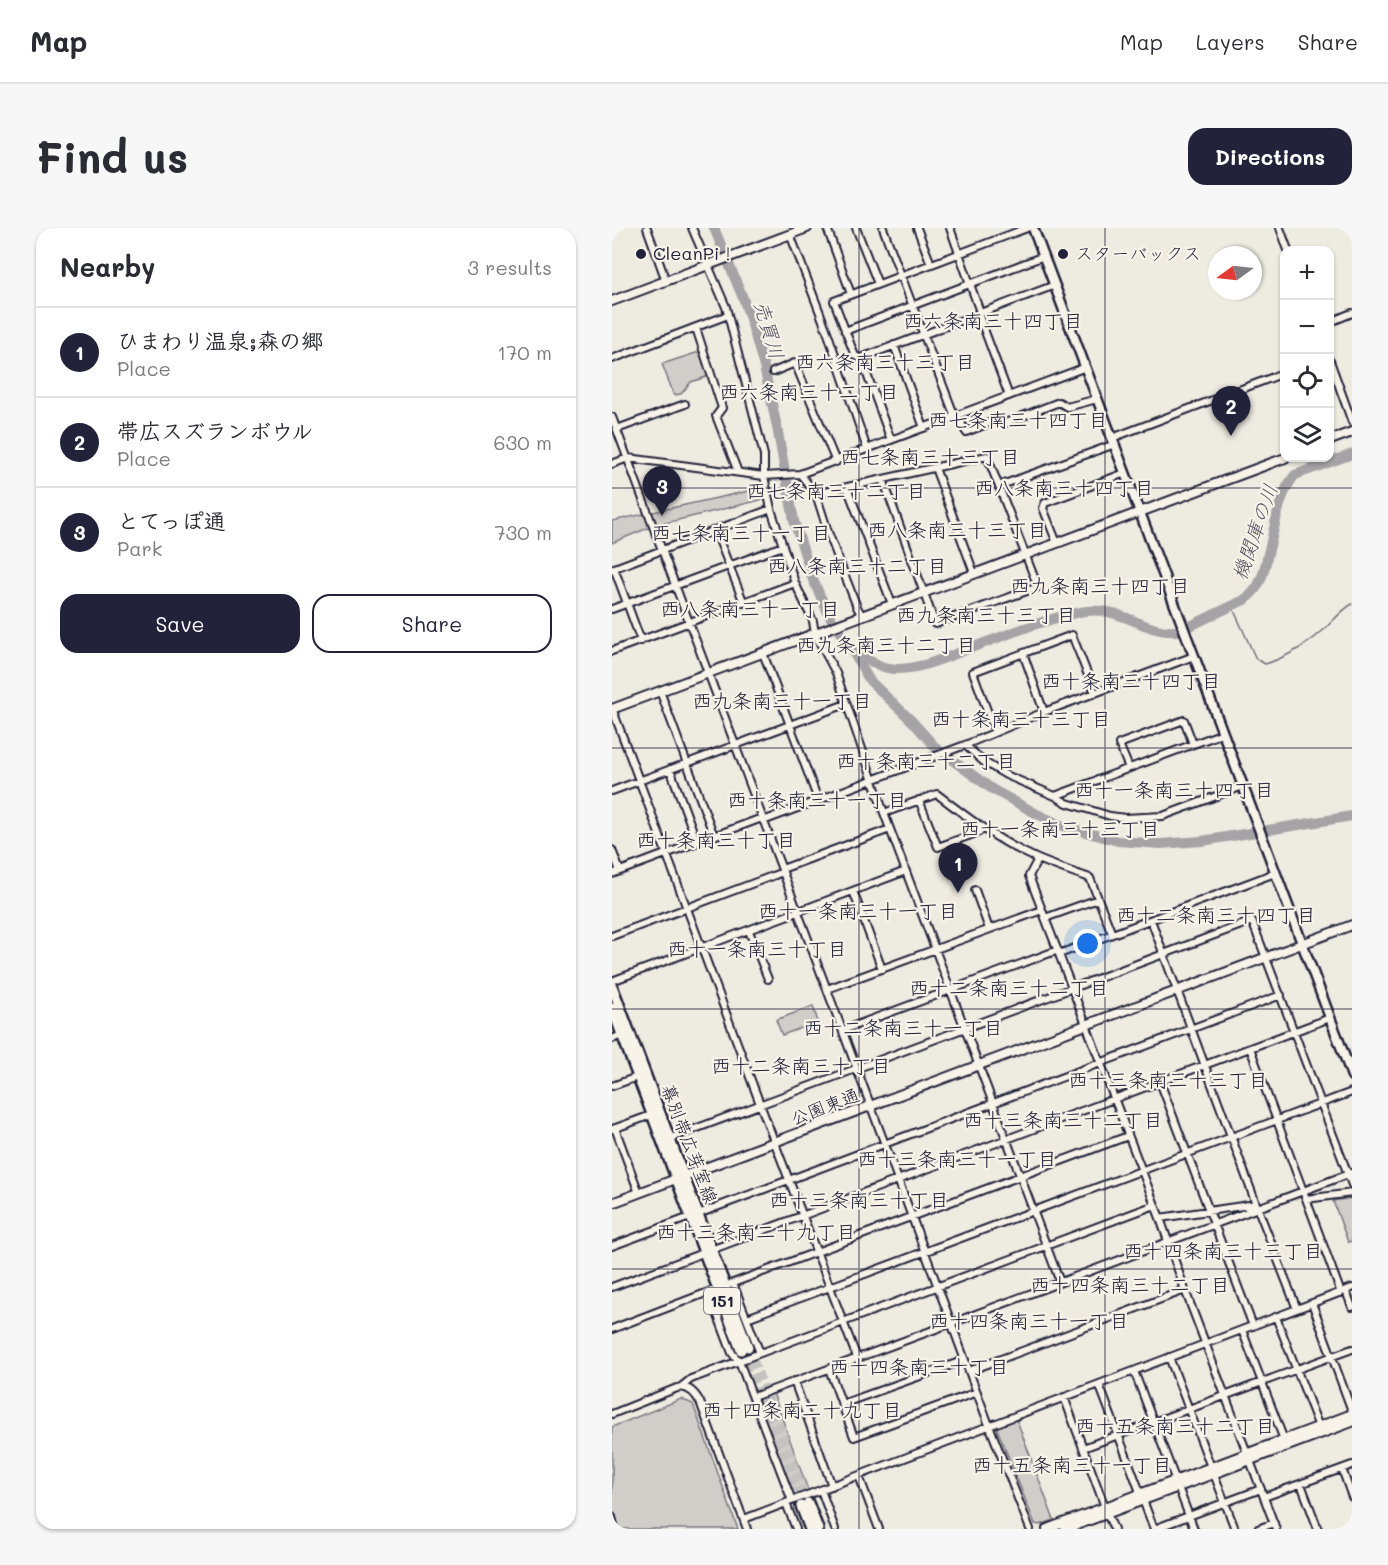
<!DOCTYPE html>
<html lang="en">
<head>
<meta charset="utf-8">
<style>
	body { margin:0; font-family:Mali,"Klee One",sans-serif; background:#f7f7f7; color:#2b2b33 }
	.controls { position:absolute; right:18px; top:18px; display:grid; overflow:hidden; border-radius:12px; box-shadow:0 2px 4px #0004 }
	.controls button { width:54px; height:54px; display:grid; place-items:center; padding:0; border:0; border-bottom:2px solid #e1e1e2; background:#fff; color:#2b2b33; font:30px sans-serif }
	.compass { position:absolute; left:596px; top:18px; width:54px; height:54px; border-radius:50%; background:#fff; box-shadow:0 2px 4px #0004; rotate:255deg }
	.you { position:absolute; left:476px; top:716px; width:21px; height:21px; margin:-15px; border:4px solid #fff; border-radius:50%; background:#1a73e8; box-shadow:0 0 0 9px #1a73e833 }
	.badge { display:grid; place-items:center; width:39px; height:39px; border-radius:50%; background:#22223b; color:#fff; font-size:20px; font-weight:700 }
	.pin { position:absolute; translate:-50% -50px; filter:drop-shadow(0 2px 3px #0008) }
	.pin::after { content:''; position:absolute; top:32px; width:21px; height:18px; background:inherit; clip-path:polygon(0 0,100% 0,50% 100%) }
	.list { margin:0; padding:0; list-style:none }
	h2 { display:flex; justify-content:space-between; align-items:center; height:78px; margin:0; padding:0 24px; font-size:26px }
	h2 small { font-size:20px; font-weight:400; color:#7c7c81 }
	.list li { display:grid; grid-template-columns:39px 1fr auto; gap:18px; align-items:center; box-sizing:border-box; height:90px; padding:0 24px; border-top:2px solid #e1e1e2 }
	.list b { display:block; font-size:22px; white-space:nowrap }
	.list p { margin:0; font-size:20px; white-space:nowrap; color:#7c7c81 }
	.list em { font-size:20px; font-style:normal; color:#7c7c81 }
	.actions { display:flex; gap:12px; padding:18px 24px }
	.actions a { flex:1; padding:14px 0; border:2px solid #22223b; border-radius:18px; text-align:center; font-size:21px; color:#22223b }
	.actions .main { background:#22223b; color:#fff }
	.icon { flex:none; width:33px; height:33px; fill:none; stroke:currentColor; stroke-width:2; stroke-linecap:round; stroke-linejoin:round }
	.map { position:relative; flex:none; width:740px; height:1301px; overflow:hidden; border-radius:18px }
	header { display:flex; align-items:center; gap:36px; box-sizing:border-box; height:84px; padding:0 30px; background:#fff; border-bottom:2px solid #e1e1e2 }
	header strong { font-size:28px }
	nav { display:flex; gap:33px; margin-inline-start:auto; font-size:21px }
	.intro { display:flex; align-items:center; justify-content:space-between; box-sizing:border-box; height:144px; padding:0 36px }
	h1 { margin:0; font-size:42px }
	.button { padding:15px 27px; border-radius:18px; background:#22223b; color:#fff; font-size:21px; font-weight:700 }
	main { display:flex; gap:36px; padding:0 36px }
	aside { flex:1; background:#fff; border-radius:18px; box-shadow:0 2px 4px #0004 }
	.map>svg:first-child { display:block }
	.green { fill:#d1cdc9; stroke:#7a7882; stroke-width:1.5 }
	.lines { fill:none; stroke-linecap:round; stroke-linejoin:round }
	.stream { stroke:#716f7b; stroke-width:1.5 }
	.river { stroke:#a6a3a6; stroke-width:10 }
	.primary-tunnel { stroke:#c5c3c0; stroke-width:9; stroke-dasharray:9 4.5; stroke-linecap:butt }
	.minor-casing { stroke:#22223b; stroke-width:10 }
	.tertiary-casing { stroke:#22223b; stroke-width:12 }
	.secondary-casing { stroke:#22223b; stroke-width:13 }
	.primary-casing { stroke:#22223b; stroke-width:14 }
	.minor { stroke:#f7f3e8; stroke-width:6 }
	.tertiary { stroke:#f7f3e8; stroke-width:8 }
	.secondary { stroke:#f7f3e8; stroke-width:8 }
	.primary { stroke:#f7f3e8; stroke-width:9 }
	.grid { fill:none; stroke:#22223b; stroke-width:1.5; stroke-opacity:0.55 }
	.poi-dot { fill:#22223b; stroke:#f7f3e8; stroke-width:2 }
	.labels { text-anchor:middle; stroke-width:4.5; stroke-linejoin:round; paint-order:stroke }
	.shield { fill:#f7f3e8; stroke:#62616f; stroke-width:1.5 }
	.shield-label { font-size:16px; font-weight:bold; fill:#22223b }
	.poi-label { font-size:18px; fill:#22223b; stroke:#f7f3e8; text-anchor:start }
	.street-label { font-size:18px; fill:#22223b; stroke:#f7f3e8 }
	.neighbourhood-label { font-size:20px; fill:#22223b; stroke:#f7f3e8 }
	.water-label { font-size:20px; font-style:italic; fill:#504f60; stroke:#f7f3e8 }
</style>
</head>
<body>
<header>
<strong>Map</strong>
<nav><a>Map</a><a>Layers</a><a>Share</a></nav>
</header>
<div class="intro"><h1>Find us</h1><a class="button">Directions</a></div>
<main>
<aside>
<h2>Nearby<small>3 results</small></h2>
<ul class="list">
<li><span class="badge">1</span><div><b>ひまわり温泉;森の郷</b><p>Place</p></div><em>170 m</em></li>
<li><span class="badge">2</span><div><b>帯広スズランボウル</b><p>Place</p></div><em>630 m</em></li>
<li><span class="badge">3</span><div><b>とてっぽ通</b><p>Park</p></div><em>730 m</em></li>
</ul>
<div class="actions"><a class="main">Save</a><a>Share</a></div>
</aside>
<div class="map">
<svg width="740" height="1301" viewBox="0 0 740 1301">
	<rect width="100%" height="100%" fill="#eeebe1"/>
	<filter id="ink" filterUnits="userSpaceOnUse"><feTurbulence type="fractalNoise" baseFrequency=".0167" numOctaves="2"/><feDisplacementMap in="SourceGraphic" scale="12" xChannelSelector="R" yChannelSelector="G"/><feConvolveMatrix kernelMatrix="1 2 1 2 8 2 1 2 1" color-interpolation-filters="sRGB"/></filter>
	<g filter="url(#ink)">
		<!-- green -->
		<path class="green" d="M90 123 97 148 79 154 69 166 62 167 50 136Z
			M155 259 157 270 41 298 0 315V293Z
			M201 778 206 794 170 807 164 792Z
			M740 970V1013L736 1014 721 973Z
			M161 1165 196 1262 184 1267 181 1264 146 1173 148 1170Z
			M69 1171 81 1176 126 1301H0V1199Z
			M404 1190 442 1292 428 1297 423 1296 384 1198Z"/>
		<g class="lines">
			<!-- stream -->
			<path class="stream" d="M620 378 644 431 653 436C670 431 694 418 708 405 719 396 727 384 740 376"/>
			<!-- river -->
			<path class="river" d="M102 0 131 70 140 97 152 139 165 199 182 293 201 352 218 389 238 419 258 453 299 492 325 521 380 561 425 586 451 598 506 613 548 616 590 613 740 588
				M241 421C253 430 265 439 281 441 307 442 332 430 356 421 392 408 427 393 464 385 474 382 486 382 496 384 522 389 543 408 570 402L632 372C652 359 652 339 658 318 664 294 667 266 683 247L740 226"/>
			<!-- primary-tunnel -->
			<path class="primary-tunnel" d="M136 1119 196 1275
				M129 1122 189 1278"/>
			<defs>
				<path id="minor" d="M35 0 54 53
					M80 0 114 79 152 227V248L159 281 183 355 201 393 203 406 224 445 272 585 448 1054
					M215 0 239 66
					M244 0 266 56
					M271 0 343 189
					M305 0 319 36
					M338 0 368 84
					M668 0 676 22
					M178 6 216 106 255 221
					M366 85 397 168
					M718 94 740 85
					M84 100 110 180 104 188 126 244
					M233 103 432 28
					M282 117 312 200
					M249 130 243 128 222 73 415 0
					M0 131 116 87
					M718 133 740 194
					M161 144 183 135 224 234
					M345 188 354 204 385 192 393 195 447 174 455 179 485 171
					M0 189 261 884 377 1197 418 1301
					M5 201 73 176
					M500 210 672 145
					M279 212 249 130 443 57
					M0 236 16 230 152 248 188 246 474 139
					M323 240 362 345
					M188 246 204 266 375 228 426 359 323 396 271 251
					M387 258 503 216
					M235 259 280 376
					M204 266 216 304 245 379 250 388
					M103 302 132 375
					M445 315 431 280 433 275 513 245
					M2 340 29 413
					M0 341 159 281
					M0 381 171 318
					M0 423 183 355
					M151 425 206 572
					M411 425 432 484
					M48 463 102 608
					M0 480 148 876 245 1130
					M383 504 361 444 460 407 483 465
					M353 517 372 534 394 547 443 568 455 575 498 588 513 590 551 588 631 558
					M517 540 507 516 572 492 581 516
					M58 541 85 614
					M0 563 234 476
					M443 568 611 505
					M307 572 326 619 367 604 371 599
					M272 585 325 566C356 590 389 615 426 631 443 638 460 644 478 650L500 706
					M151 593 353 517 432 484 582 428
					M0 622 8 643
					M426 631 417 648 548 990 573 1062 664 1301
					M170 641 278 601
					M0 646 150 590
					M363 662 377 701
					M241 663 270 741
					M433 690 486 671
					M539 692 646 981 685 1081
					M137 703 156 751
					M0 708 171 644
					M447 726 663 645
					M0 753 294 643
					M215 761 430 682
					M231 802 446 722
					M0 811 10 807
					M638 820 729 1065
					M548 854 641 1098
					M0 858 28 848
					M3 900 27 965
					M1 901 42 886
					M56 911 640 693 740 957
					M694 971 740 965
					M86 986 669 767
					M548 990 644 976
					M0 1018 78 989
					M121 1055 148 1125
					M113 1058 516 908
					M0 1059 718 790
					M734 1063 740 1079
					M97 1064 120 1125 127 1133 180 1273
					M700 1075 740 1183
					M664 1089 707 1199
					M135 1090 740 864
					M0 1101 99 1063
					M630 1102 672 1212
					M557 1129 599 1239
					M217 1141 242 1209 365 1164
					M357 1143 573 1062
					M522 1143 564 1253
					M182 1153 220 1258
					M487 1156 542 1301
					M69 1159 79 1151 543 977
					M141 1169 340 1095 739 945
					M452 1169 493 1279
					M230 1176 353 1132
					M0 1186 65 1160C76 1157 83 1165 88 1174L135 1301
					M471 1220 740 1121
					M730 1241 740 1269
					M602 1246 623 1301
					M247 1248 267 1301
					M689 1256 706 1301
					M566 1259 582 1301
					M209 1262 223 1301
					M652 1269 740 1237
					M174 1275 184 1301
					M495 1286 502 1301
					M0 1289 3 1301
					M132 1291 740 1060
					M542 1301 649 1261
					M646 1301 662 1295"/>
				<path id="tertiary" d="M0 73 195 0
					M718 212 740 204
					M0 481 673 230
					M0 975 740 697
					M435 1301 740 1186
					M454 1301 740 1194"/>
				<path id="secondary" d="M421 0 740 848"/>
				<path id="primary" d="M0 758 136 1119
					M0 780 129 1122
					M196 1275 206 1301
					M189 1278 198 1301"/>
			</defs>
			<!-- minor casing -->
			<use href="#minor" class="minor-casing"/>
			<!-- tertiary casing -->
			<use href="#tertiary" class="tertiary-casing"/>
			<!-- secondary casing -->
			<use href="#secondary" class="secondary-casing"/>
			<!-- primary casing -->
			<use href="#primary" class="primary-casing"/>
			<!-- minor -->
			<use href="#minor" class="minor"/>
			<!-- tertiary -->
			<use href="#tertiary" class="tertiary"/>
			<!-- secondary -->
			<use href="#secondary" class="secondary"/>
			<!-- primary -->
			<use href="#primary" class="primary"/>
		</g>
	</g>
	<!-- grid -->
	<path class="grid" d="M247 0V1301M493 0V1301M0 260H740M0 520H740M0 781H740M0 1041H740"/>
	<!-- markers -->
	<g class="poi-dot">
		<circle cx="29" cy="26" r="6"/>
		<circle cx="451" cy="26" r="6"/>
	</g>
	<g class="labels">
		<!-- shield labels -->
		<rect class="shield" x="92" y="1060" width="36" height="26" rx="4.5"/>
		<g class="shield-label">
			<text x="110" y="1079">151</text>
		</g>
		<!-- poi labels -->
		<g class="poi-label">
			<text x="41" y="32">CleanPi！</text>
			<text x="463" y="32">スターバックス</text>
		</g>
		<!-- street labels -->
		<g class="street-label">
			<text transform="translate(213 879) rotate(-21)" y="6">公園東通</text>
			<text transform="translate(77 916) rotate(69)" y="6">幕別帯広芽室線</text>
		</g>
		<!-- neighbourhood labels -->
		<g class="neighbourhood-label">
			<text x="381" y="100">西六条南三十四丁目</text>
			<text x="273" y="141">西六条南三十三丁目</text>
			<text x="197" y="171">西六条南三十二丁目</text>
			<text x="406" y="199">西七条南三十四丁目</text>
			<text x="318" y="236">西七条南三十三丁目</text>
			<text x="452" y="267">西八条南三十四丁目</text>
			<text x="224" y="270">西七条南三十二丁目</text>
			<text x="345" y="309">西八条南三十三丁目</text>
			<text x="129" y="312">西七条南三十一丁目</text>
			<text x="245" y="345">西八条南三十二丁目</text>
			<text x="488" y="365">西九条南三十四丁目</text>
			<text x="138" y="388">西八条南三十一丁目</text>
			<text x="374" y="394">西九条南三十三丁目</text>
			<text x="274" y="424">西九条南三十二丁目</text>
			<text x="519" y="460">西十条南三十四丁目</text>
			<text x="170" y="480">西九条南三十一丁目</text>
			<text x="409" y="498">西十条南三十三丁目</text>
			<text x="314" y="540">西十条南三十二丁目</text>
			<text x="562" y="569">西十一条南三十四丁目</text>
			<text x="205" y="579">西十条南三十一丁目</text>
			<text x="448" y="608">西十一条南三十三丁目</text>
			<text x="104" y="619">西十条南三十丁目</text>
			<text x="246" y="690">西十一条南三十一丁目</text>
			<text x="604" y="694">西十二条南三十四丁目</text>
			<text x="145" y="728">西十一条南三十丁目</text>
			<text x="397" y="767">西十二条南三十二丁目</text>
			<text x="291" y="807">西十二条南三十一丁目</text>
			<text x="189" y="845">西十二条南三十丁目</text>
			<text x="556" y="859">西十三条南三十三丁目</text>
			<text x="451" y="899">西十三条南三十二丁目</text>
			<text x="345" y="938">西十三条南三十一丁目</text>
			<text x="247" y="979">西十三条南三十丁目</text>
			<text x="144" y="1011">西十三条南二十九丁目</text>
			<text x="611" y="1030">西十四条南三十三丁目</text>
			<text x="518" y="1064">西十四条南三十二丁目</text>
			<text x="417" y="1100">西十四条南三十一丁目</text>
			<text x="307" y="1146">西十四条南三十丁目</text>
			<text x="190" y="1189">西十四条南二十九丁目</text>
			<text x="563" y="1205">西十五条南三十二丁目</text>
			<text x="460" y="1244">西十五条南三十一丁目</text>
		</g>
		<!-- water labels -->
		<g class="water-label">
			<text transform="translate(157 102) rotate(74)" y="7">売買川</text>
			<text transform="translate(643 304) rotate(-71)" y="7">機関庫の川</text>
		</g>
	</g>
</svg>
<div class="controls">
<button>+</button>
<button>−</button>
<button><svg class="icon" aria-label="locate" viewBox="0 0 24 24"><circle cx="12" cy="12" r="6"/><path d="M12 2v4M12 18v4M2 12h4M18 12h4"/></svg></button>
<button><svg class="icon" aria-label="layers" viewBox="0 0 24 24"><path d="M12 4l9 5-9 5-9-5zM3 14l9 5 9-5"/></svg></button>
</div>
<svg class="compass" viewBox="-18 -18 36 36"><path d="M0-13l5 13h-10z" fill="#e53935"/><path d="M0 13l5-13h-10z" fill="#7c7c81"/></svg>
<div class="you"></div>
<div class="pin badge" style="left:346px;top:665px">1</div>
<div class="pin badge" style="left:619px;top:208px">2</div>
<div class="pin badge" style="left:50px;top:288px">3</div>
</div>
</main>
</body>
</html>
